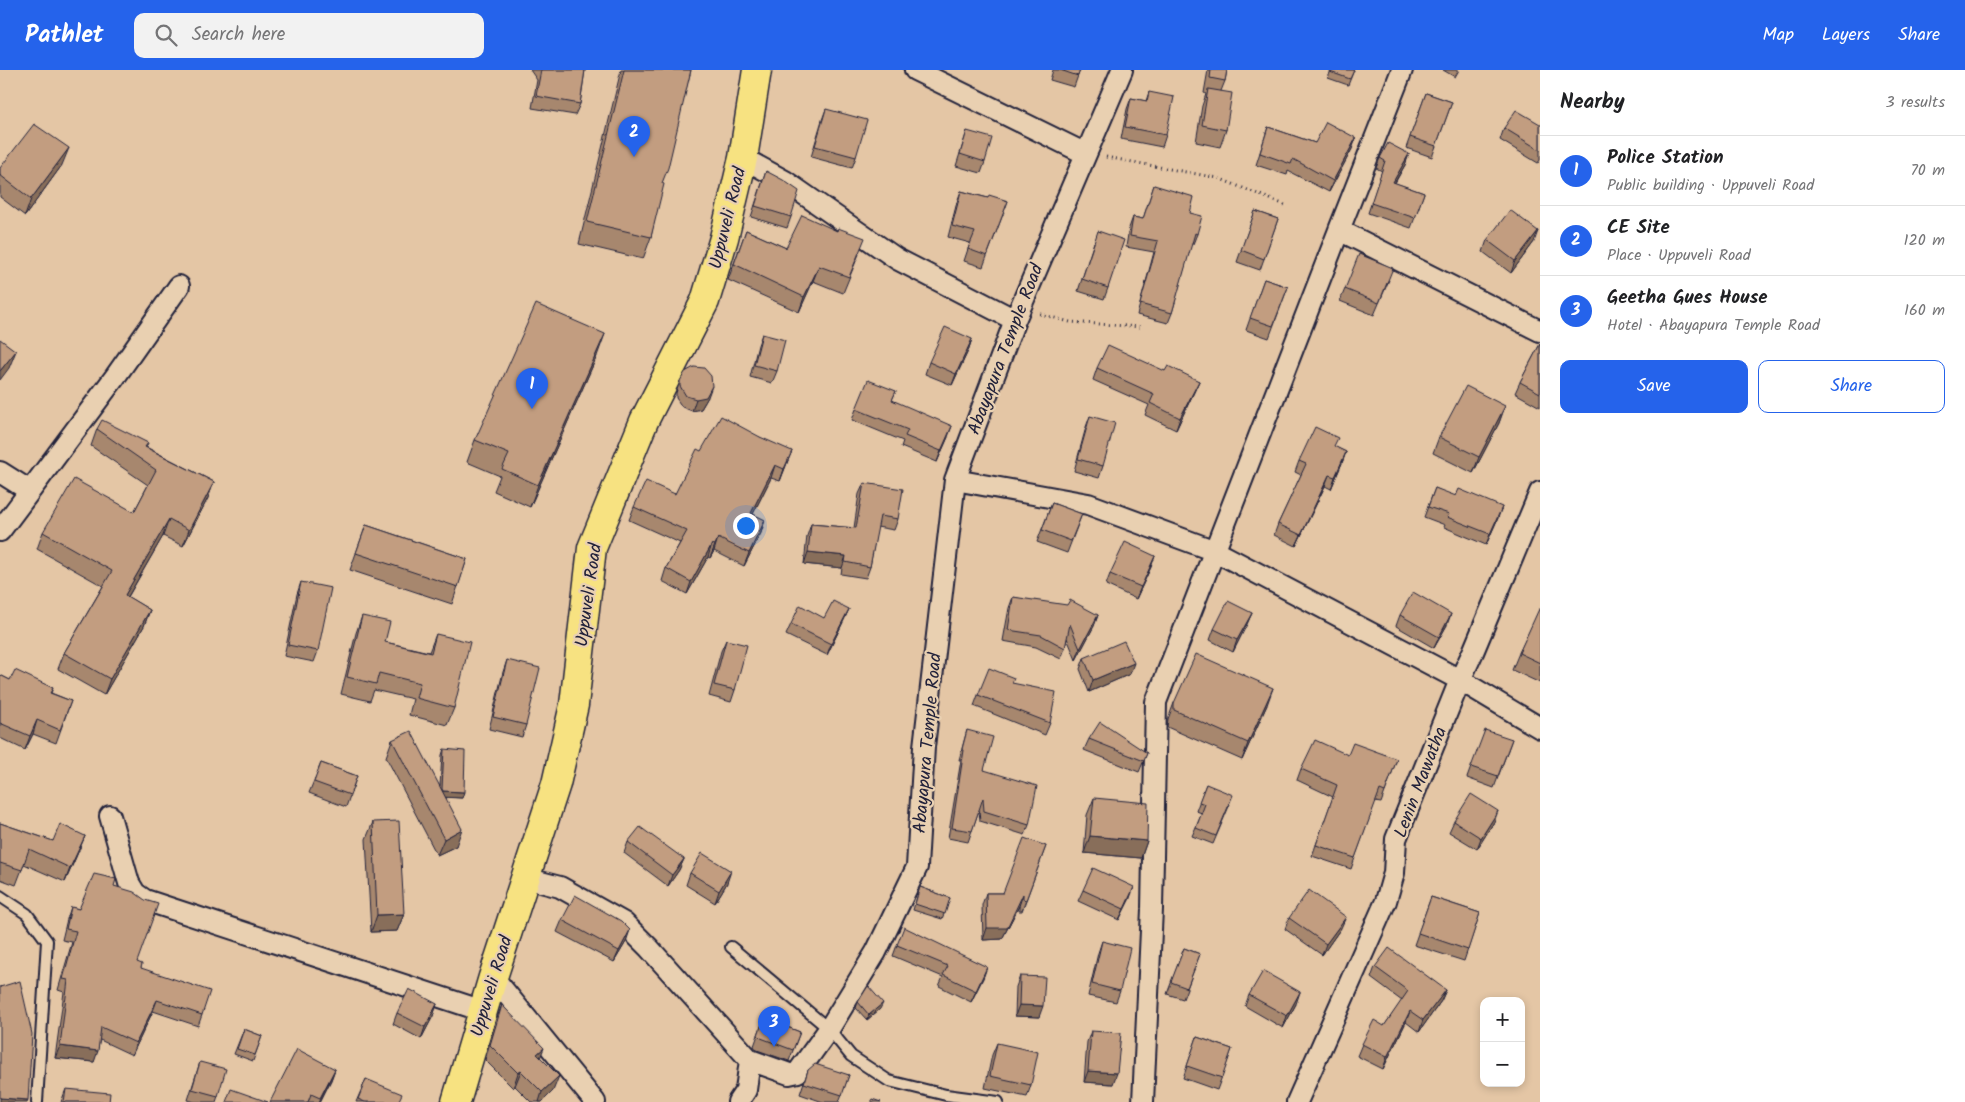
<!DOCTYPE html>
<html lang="en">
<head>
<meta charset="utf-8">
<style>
	body { margin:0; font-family:Kalam,sans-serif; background:#f2f2f2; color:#202124 }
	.controls { position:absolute; right:15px; bottom:15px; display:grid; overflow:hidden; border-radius:10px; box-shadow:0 2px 8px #0003 }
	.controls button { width:45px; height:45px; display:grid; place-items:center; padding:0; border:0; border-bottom:1px solid #e0e0e0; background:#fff; color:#202124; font:25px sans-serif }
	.you { position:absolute; left:745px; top:455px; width:18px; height:18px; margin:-12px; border:4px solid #fff; border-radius:50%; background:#1a73e8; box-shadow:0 0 0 8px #1a73e833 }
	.badge { display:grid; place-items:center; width:32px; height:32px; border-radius:50%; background:#2563eb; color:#fff; font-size:16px; font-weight:700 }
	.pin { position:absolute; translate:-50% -41px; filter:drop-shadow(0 1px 2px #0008) }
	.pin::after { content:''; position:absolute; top:26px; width:18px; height:15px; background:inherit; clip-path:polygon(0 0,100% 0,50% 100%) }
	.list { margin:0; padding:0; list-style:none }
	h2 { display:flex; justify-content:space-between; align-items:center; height:65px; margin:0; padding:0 20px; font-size:21px }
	h2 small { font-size:16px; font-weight:400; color:#757577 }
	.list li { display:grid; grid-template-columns:32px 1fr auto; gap:15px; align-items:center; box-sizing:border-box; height:70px; padding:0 20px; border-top:1px solid #e0e0e0 }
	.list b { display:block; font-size:19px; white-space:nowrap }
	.list p { margin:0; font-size:16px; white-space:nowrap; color:#757577 }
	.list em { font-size:16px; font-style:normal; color:#757577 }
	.actions { display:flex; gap:10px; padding:15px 20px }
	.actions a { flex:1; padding:11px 0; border:1px solid #2563eb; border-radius:10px; text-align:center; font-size:18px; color:#2563eb }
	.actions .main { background:#2563eb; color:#fff }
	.icon { flex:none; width:28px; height:28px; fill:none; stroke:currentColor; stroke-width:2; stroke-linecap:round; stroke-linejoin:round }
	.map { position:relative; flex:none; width:1540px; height:1032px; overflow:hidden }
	header { display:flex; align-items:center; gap:30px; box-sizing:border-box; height:70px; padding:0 25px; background:#2563eb; color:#fff }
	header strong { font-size:24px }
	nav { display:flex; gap:28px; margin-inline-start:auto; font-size:18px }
	.search { width:350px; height:45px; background:#f2f2f2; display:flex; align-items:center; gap:12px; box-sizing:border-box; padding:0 18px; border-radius:10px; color:#757577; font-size:19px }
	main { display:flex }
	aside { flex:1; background:#fff }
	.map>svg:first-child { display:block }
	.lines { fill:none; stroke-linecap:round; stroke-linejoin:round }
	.service-casing { stroke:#22223b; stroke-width:14 }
	.minor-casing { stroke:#22223b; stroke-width:24 }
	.primary-casing { stroke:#22223b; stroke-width:31 }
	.path { stroke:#22223b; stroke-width:3; stroke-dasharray:1 4; stroke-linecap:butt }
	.service { stroke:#e9d0b1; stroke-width:10 }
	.minor { stroke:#e9d0b1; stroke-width:20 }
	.primary { stroke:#f7e281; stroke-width:28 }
	.wall { fill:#a7876e; stroke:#22223b }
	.shaded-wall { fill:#886e5a; stroke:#22223b }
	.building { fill:#c29d80; stroke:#22223b }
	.labels { text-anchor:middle; stroke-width:4.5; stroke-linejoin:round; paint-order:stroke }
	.street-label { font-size:18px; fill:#22223b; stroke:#e9d0b1 }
</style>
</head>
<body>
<header>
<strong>Pathlet</strong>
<div class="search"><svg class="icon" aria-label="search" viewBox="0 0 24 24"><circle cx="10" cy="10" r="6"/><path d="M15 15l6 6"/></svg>Search here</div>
<nav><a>Map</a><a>Layers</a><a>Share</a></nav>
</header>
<main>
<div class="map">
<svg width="1540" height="1032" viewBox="0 0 1540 1032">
	<rect width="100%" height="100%" fill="#e4c6a5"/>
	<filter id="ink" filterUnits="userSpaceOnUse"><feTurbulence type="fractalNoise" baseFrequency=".02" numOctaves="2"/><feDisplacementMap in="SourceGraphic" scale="10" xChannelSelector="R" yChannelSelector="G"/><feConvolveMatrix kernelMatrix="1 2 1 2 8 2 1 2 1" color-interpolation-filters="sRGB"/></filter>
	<g filter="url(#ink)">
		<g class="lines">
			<defs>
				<path id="service" d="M0 826 27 844 47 871 37 1032
					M731 877 829 959 851 986 889 1011 946 1025 998 1032"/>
				<path id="minor" d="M915 0 1086 84
					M743 88 785 111 897 189 1015 250
					M1339 160 1402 0
					M0 402 30 421 115 307 179 216
					M955 410 1088 434 1215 481 1460 610 1540 658
					M0 461 30 421
					M110 746 129 813 135 823 145 830 483 941
					M525 808 560 817 624 853 649 878 750 990 789 1004 798 1002 829 959 876 882 917 797 924 677 955 410 1015 250 1122 0
					M493 907 595 1032
					M738 1032 746 1020 750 990
					M1143 1032 1152 839 1156 632 1339 160 1540 261
					M1297 1032 1386 831 1394 803 1396 769 1460 610 1473 582 1540 422"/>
				<path id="primary" d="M456 1032 493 907 556 714 574 635 592 478 644 351 705 231 724 168 743 88 757 0"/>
			</defs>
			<!-- service casing -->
			<use href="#service" class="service-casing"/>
			<!-- minor casing -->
			<use href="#minor" class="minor-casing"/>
			<!-- primary casing -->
			<use href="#primary" class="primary-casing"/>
			<!-- path -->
			<path class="path" d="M1106 87 1218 108 1285 135
				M1040 244 1070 252 1141 257"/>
			<!-- service -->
			<use href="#service" class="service"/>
			<!-- minor -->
			<use href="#minor" class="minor"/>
			<!-- primary -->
			<use href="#primary" class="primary"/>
		</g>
		<!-- wall -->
		<path class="wall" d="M530 0H585L580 34 575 45 532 38 537 10Z
			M621 0H691L662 113 651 167 643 189 579 174Z
			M1053 0H1080L1074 17 1050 10Z
			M1208 0H1227L1225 11 1221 21 1226 60 1220 77 1196 72 1202 36 1206 24 1204 23Z
			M1331 0H1354L1348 15 1328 8Z
			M1443 0H1459L1455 7Z
			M1149 22 1166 65 1162 77 1121 69 1127 39 1131 28 1146 31Z
			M1426 23 1452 32 1432 87 1406 78Z
			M826 39 856 87 852 98 811 87 822 50Z
			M1540 54V90L1538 93 1500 70 1504 58Z
			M1268 57 1315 73 1356 68 1352 79 1329 122 1288 101 1287 105 1256 95Z
			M967 61 985 92 981 103 956 96Z
			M1409 84 1405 95 1395 113 1424 123 1411 158 1368 143 1382 101 1376 98 1380 88Z
			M62 95 25 146 0 127V98Z
			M766 101 791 147 787 158 751 147Z
			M1154 115 1190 143 1197 164 1193 174H1191L1172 243 1168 253 1137 245 1154 182 1126 177 1129 158 1133 147 1143 149Z
			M961 121 988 128 1008 131 983 197 964 191 970 173 948 167 957 132Z
			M1255 141 1278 149 1260 200 1237 192Z
			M746 160 786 178 859 184 843 223 813 211 799 242 728 210Z
			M1487 170 1534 172 1511 203 1483 182Z
			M1094 172 1108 218 1104 229 1078 221Z
			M1264 209 1288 217 1269 268 1246 260Z
			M1389 210 1374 245 1340 231 1345 219Z
			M762 264 777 301 772 313 750 307 758 275Z
			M972 269 968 281 952 315 925 304 929 292Z
			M1540 274V337L1515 323 1520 312Z
			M597 286 530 437 494 421 500 406 467 392 475 370Z
			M1097 298 1165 301 1199 311 1194 322 1176 360 1145 345 1149 335 1093 310Z
			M680 311 708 327 701 339 692 341 682 337 676 328V323Z
			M896 321 892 330 948 367 937 392 901 377 903 371 852 350 856 339Z
			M1505 336 1499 353 1473 403 1433 383 1439 367Z
			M1090 346 1103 396 1099 408 1074 401 1086 357Z
			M97 359 148 373 146 377 214 412 208 428 183 476 163 466 128 527 150 540 144 556 104 625 58 599 64 583 103 516 37 479 43 462 134 442 148 415 91 376Z
			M760 367 787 393 780 411 771 408 753 444 765 450 761 463 744 496 714 481 710 488 708 487 687 524 662 511 666 498 680 473 629 450 634 437 675 424 701 381Z
			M1335 377 1346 382 1342 393 1331 419 1325 416 1296 476 1274 465 1278 454 1301 405 1295 402 1299 391Z
			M864 413 898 449 894 460 877 457 870 497 866 508 841 504 842 498 804 494 807 466 811 454 854 458 859 424Z
			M1435 418 1498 448 1486 475 1444 457 1445 455 1424 447Z
			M1052 433 1082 444 1067 483 1037 472Z
			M366 455 467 489 452 534 350 500Z
			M1155 486 1151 497 1136 529 1106 515 1110 504Z
			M301 512 318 581 314 592 284 586 297 524Z
			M1013 527 1098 545 1094 556 1076 590 1067 568 1065 578 1061 589 1036 577 1003 571 1009 538Z
			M849 539 844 550 827 585 786 565 791 554 824 548Z
			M1540 539V613L1512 600 1519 583Z
			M1252 543 1247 554 1233 582 1210 570 1214 559Z
			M1400 545 1447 555 1434 578 1396 556Z
			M362 546 385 572 429 582 436 564 454 638 447 655 409 645 413 629 374 620 370 631 341 624 356 563Z
			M726 570 735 620 731 632 709 626 721 581Z
			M1084 588 1130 604 1089 622 1080 599Z
			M507 590 526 655 522 667 489 659 503 602Z
			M0 605 10 610 53 618 51 623 71 631 56 673 33 664 25 680 0 668Z
			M1012 613 1050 653 1045 665 974 636 978 625Z
			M1174 633 1267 635 1242 690 1167 657 1168 649Z
			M967 660 984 700 1029 755 1025 765 980 751 979 740 968 772 948 768 961 690H959L964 671Z
			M1089 669 1147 683 1139 702 1084 680Z
			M1512 669 1494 718 1467 708 1471 697Z
			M392 670 440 716 442 685 444 679 462 728 446 727 456 776 437 785 386 687Z
			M1348 685 1397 689 1381 733 1375 732 1351 799 1312 786 1333 727 1297 710 1301 699Z
			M321 693 357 706 346 737 309 723Z
			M1206 714 1230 734 1213 774 1192 766 1202 743 1196 741Z
			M1094 728 1147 771 1141 788 1084 783 1087 745Z
			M1454 751 1494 752 1477 779 1449 762Z
			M373 752 404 844 397 861 371 862 366 769Z
			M0 753 53 771 85 766 79 780 65 812 24 794 16 815 0 809Z
			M628 772 684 789 679 800 668 816 624 783Z
			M1046 776 1022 841H1019V836L1002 869 983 870 982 835 986 823H1003Z
			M690 803 727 813 715 833 686 815Z
			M114 816 137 892 141 898 202 945 198 956 153 941 132 985 100 970 94 992 55 988 64 922 58 920 72 872 62 870 67 849 71 837 79 839Z
			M920 817 950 828 942 849 913 840Z
			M1083 820 1130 828 1119 850 1078 831Z
			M1431 827 1480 843 1464 891 1414 875Z
			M1289 848 1341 858 1322 885 1285 859Z
			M562 850 626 872 614 892 557 862Z
			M1102 871 1120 921 1116 932 1088 926 1098 883Z
			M897 875 987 897 983 908 971 932 939 916 943 907 893 886Z
			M1184 878 1200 884 1183 929 1167 924Z
			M1375 897 1446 920 1441 931 1419 962 1406 952 1383 999 1357 986 1362 974 1384 956 1402 931 1371 908Z
			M1020 906 1039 947 1015 946 1016 917Z
			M1249 925 1296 934 1283 958 1245 936Z
			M858 932 880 939 867 950 856 938Z
			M437 934 433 946 421 969 393 954 397 943Z
			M502 935 553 1021 542 1032H531L515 1016 513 1018 485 990 496 950Z
			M764 948 800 962 789 991 757 980 754 976Z
			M244 959 262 966 253 991 234 984Z
			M1091 961 1113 1014 1084 1012 1087 972Z
			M1197 967 1232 979 1217 1020 1183 1008Z
			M997 973 1031 1015 1027 1027 985 1018 992 985Z
			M200 992 218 1026 216 1032H195L188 1030Z
			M335 999 331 1010 320 1032H270Z
			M808 1000 849 1005 839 1032H823L800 1024Z
			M366 1009 399 1032H356Z
			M66 1019 109 1032H61Z"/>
		<!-- shaded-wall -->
		<path class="shaded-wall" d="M1356 68 1352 79 1329 122 1333 111Z
			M69 78 62 95 25 146 31 129Z
			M1409 84 1405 95 1389 122 1393 112Z
			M1538 161 1534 172 1511 203 1515 191Z
			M819 196 813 211 799 242 804 227Z
			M605 264 597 286 530 437 538 415Z
			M972 269 968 281 952 315 956 304Z
			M16 281 9 298 0 310V301Z
			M1199 311 1194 322 1176 360 1180 348Z
			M712 316 708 327 701 339 692 341 696 329Z
			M1505 336 1499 353 1473 403 1479 387Z
			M952 356 948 367 937 392 941 381Z
			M792 381 787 393 780 411 784 399Z
			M1346 382 1342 393 1331 419 1335 407Z
			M775 395 771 408 747 456 751 443Z
			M1329 405 1325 416 1296 476 1301 465Z
			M214 412 208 428 183 476 189 460Z
			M1502 437 1498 448 1486 475 1490 464Z
			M169 449 163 466 119 542 125 525Z
			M765 450 761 463 744 496 749 483Z
			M718 468 714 481 710 488 715 475Z
			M712 474 708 487 687 524 691 512Z
			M808 482 846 486 842 498 804 494Z
			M1155 486 1151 497 1136 529 1141 517Z
			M849 539 844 550 827 585 831 574Z
			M150 540 144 556 104 625 110 609Z
			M1252 543 1247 554 1233 582 1237 570Z
			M1451 544 1447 555 1434 578 1439 567Z
			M1098 545 1094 556 1076 590 1080 579Z
			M1134 593 1130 604 1089 622 1093 610Z
			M1273 618 1267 635 1242 690 1248 673Z
			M37 650 33 664 25 680 30 666Z
			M441 721 464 722 462 728 439 727Z
			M1498 741 1494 752 1477 779 1481 768Z
			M462 759 456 776 437 785 444 769Z
			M85 766 79 780 65 812 70 798Z
			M1090 766 1147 771 1141 788 1084 783Z
			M684 789 679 800 668 816 672 805Z
			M731 801 727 813 715 833 719 821Z
			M1134 817 1130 828 1119 850Z
			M1023 824 1019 836 1002 869 983 870 987 858Z
			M404 844 397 861 371 862 377 845Z
			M1346 847 1341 858 1322 885 1326 874Z
			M630 860 626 872 614 892 619 881Z
			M987 897 983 908 971 932 976 921Z
			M1446 920 1441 931 1419 962 1423 950Z
			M1300 922 1296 934 1283 958 1287 946Z
			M157 930 153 941 132 985 136 973Z
			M883 933 880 939 867 950 869 945Z
			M437 934 433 946 421 969 425 957Z
			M1019 935 1043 936 1039 947 1015 946Z
			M1410 941 1406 952 1383 999 1387 987Z
			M60 976 98 981 94 992 55 988Z
			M544 978 538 993 537 984Z
			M335 999 331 1010 320 1032H319Z
			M521 1001 515 1016 513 1018 518 1003Z
			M1088 1001 1117 1003 1113 1014 1084 1012Z
			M559 1006 553 1021 542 1032H539L542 1022Z
			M0 1028 28 1030 27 1032H0Z"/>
		<!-- building -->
		<path class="building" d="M541 0H585L580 34 536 26Z
			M624 0H691L668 98 662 113 664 114 651 167 587 152Z
			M1060 0H1080L1078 6Z
			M1211 0H1227L1225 11 1210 8Z
			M1331 0H1354L1350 9 1330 2Z
			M1208 19 1232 23 1226 60 1202 55Z
			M1149 22 1174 27 1166 65 1125 57 1131 28 1147 31Z
			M1426 23 1452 32 1436 76 1410 67Z
			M826 39 867 50 856 87 815 76Z
			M1516 40 1540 54V80L1504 58Z
			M1326 52 1356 68 1333 111 1293 89 1291 94 1260 83 1268 57 1315 73Z
			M34 54 69 78 31 129 0 105V98Z
			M967 61 992 68 985 92 960 84Z
			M1388 73 1409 84 1393 112 1424 123 1415 148 1371 133 1385 91 1380 88Z
			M766 101 783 110 799 121 791 147 755 136Z
			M1154 115 1194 127 1190 143 1202 146 1197 164 1195 163 1172 243 1140 234 1158 171 1130 166 1133 147 1143 149Z
			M961 121 988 128 989 125 1008 131 987 186 968 179 975 162 952 156Z
			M1510 140 1538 161 1515 191 1487 170Z
			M1255 141 1278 149 1264 189 1241 180Z
			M802 145 837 161 838 158 865 168 849 207 819 196 804 227 734 194 746 160 786 178Z
			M1098 161 1124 170 1108 218 1082 209Z
			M1359 184 1393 198 1379 233 1345 219Z
			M1264 209 1288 217 1273 256 1250 248Z
			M536 234 605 264 538 415 502 399 509 384 475 370Z
			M945 257 972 269 956 304 929 292Z
			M762 264 785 270 777 301 754 295Z
			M0 269 16 281 0 301Z
			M1540 274V323L1520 312Z
			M1108 275 1165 301 1168 296 1199 311 1180 348 1150 333 1154 324 1097 298Z
			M694 297 704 298 711 306 712 316 706 327 696 329 686 326 680 316V311L685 302Z
			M868 310 896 321 892 330 952 356 941 381 905 366 908 360 856 339Z
			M1466 316 1505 336 1479 387 1439 367Z
			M721 346 760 367 792 381 784 399 775 395 751 443 765 450 749 483 718 468 715 475 712 474 691 512 666 498 687 461 634 437 646 411 675 424 697 379 701 381Z
			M1090 346 1115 353 1103 396 1078 389Z
			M102 350 148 373 145 377 214 412 189 460 169 449 125 525 150 540 110 609 64 583 112 501 43 462 74 409 134 442 156 400 97 359Z
			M1315 357 1338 368 1334 376 1346 382 1335 407 1329 405 1301 465 1278 454 1306 394 1299 391Z
			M864 413 903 419 898 449 880 446 870 497 845 492 846 486 808 482 811 454 856 458Z
			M1435 418 1456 426 1459 419 1502 437 1490 464 1447 447 1449 444 1428 437Z
			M1052 433 1082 444 1071 471 1042 460Z
			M366 455 467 489 458 517 356 483Z
			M1125 472 1155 486 1141 517 1110 504Z
			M301 512 331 518 318 581 288 575Z
			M1413 522 1451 544 1439 567 1400 545Z
			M1013 527 1067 535 1070 530 1098 545 1080 579 1070 554 1065 578 1041 565 1008 560Z
			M833 531 849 539 831 574 791 554 800 535 824 548Z
			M1228 531 1252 543 1237 570 1214 559Z
			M1539 539H1540V593L1519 583Z
			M362 546 390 552 385 572 431 583 436 564 470 572 454 638 416 628 420 613 379 603 376 614 347 607Z
			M726 570 747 575 735 620 714 615Z
			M1124 571 1134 593 1093 610 1084 588Z
			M1196 584 1273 618 1248 673 1174 640V633Z
			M507 590 540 598 526 655 493 647Z
			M989 598 1014 608 1012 613 1056 622 1050 653 978 625Z
			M15 600 53 618 50 623 71 631 60 660 37 650 30 666 0 653V605L10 610Z
			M1100 652 1147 683 1144 691 1089 669Z
			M967 660 993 667 984 700 1037 716 1029 755 984 741 983 728 972 761 952 758 964 680 962 679Z
			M1485 660 1512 669 1498 706 1471 697Z
			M411 661 462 759 444 769 392 670Z
			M1315 670 1348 685 1353 673 1397 689 1385 722 1380 720 1355 788 1316 775 1337 715 1301 699Z
			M444 679 465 681 464 722 443 721 442 719Z
			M321 693 357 706 350 725 314 712Z
			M1206 714 1233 725 1216 766 1196 758 1205 734 1199 732Z
			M1471 724 1498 741 1481 768 1454 751Z
			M1094 728 1148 733 1147 771 1090 766Z
			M399 751 404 844 377 845 373 752Z
			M0 753 53 771 60 754 85 766 70 798 29 779 22 800 0 793Z
			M640 757 684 789 672 805 628 772Z
			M1024 768 1046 776 1026 830 1023 829V824L1007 858H987L986 823H1003Z
			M702 783 731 801 719 821 690 803Z
			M1093 798 1134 817 1124 839 1083 820Z
			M94 804 116 809 114 816 134 822 145 830 158 834 137 892 142 894 141 898 210 921 202 945 157 930 136 973 101 957 98 981 60 976 68 910 63 909 76 861 66 859 71 837 79 839Z
			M920 817 950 828 945 844 915 834Z
			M1309 820 1346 847 1326 874 1289 848Z
			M575 825 621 851 630 860 619 881 562 850Z
			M1431 827 1480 843 1468 880 1418 863Z
			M904 857 987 897 976 921 943 905 948 896 897 875Z
			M1102 871 1130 878 1120 921 1092 914Z
			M1184 878 1200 884 1187 918 1171 912Z
			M1389 878 1446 920 1423 950 1410 941 1387 987 1362 974 1374 950 1384 956 1408 921 1375 897Z
			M1263 901 1300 922 1287 946 1249 925Z
			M1020 906 1045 907 1043 936 1019 935Z
			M20 911 32 964 28 1030 0 1028V916V917Z
			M868 916 883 933 869 945 858 932Z
			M409 919 437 934 425 957 397 943Z
			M502 935 544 978 537 984 559 1006 542 1022 521 1001 518 1003 490 975Z
			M764 948 800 962 793 980 761 968 758 965Z
			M244 959 262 966 255 985 237 979Z
			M1091 961 1121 963 1117 1003 1088 1001Z
			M1197 967 1232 979 1222 1008 1187 996Z
			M997 973 1038 982 1031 1015 990 1006Z
			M297 979 335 999 320 1028 311 1024 308 1032H270Z
			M200 992 226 999 218 1026 192 1019Z
			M815 994 849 1005 842 1025 804 1013 808 1000Z
			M366 1009 402 1024 398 1032H365L358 1029Z
			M66 1019 110 1023 109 1032H64Z
			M231 1019 268 1032H226Z
			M872 1029 881 1032H872Z"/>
	</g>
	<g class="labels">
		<!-- street labels -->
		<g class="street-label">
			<text transform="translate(727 148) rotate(-76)" y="6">Uppuveli Road</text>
			<text transform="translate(1005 279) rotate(-69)" y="6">Abayapura Temple Road</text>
			<text transform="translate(588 525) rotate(-82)" y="6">Uppuveli Road</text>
			<text transform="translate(927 673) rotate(-85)" y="6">Abayapura Temple Road</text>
			<text transform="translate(1420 712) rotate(-69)" y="6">Lenin Mawatha</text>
			<text transform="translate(491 916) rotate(-73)" y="6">Uppuveli Road</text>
		</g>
	</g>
</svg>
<div class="controls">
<button>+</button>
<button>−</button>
</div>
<div class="you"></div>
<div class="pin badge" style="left:532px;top:339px">1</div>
<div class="pin badge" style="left:634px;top:87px">2</div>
<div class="pin badge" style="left:774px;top:977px">3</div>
</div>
<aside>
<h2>Nearby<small>3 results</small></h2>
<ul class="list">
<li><span class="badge">1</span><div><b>Police Station</b><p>Public building · Uppuveli Road</p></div><em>70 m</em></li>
<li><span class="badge">2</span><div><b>CE Site</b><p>Place · Uppuveli Road</p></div><em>120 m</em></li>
<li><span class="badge">3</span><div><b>Geetha Gues House</b><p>Hotel · Abayapura Temple Road</p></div><em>160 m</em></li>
</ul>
<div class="actions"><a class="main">Save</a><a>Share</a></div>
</aside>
</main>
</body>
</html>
